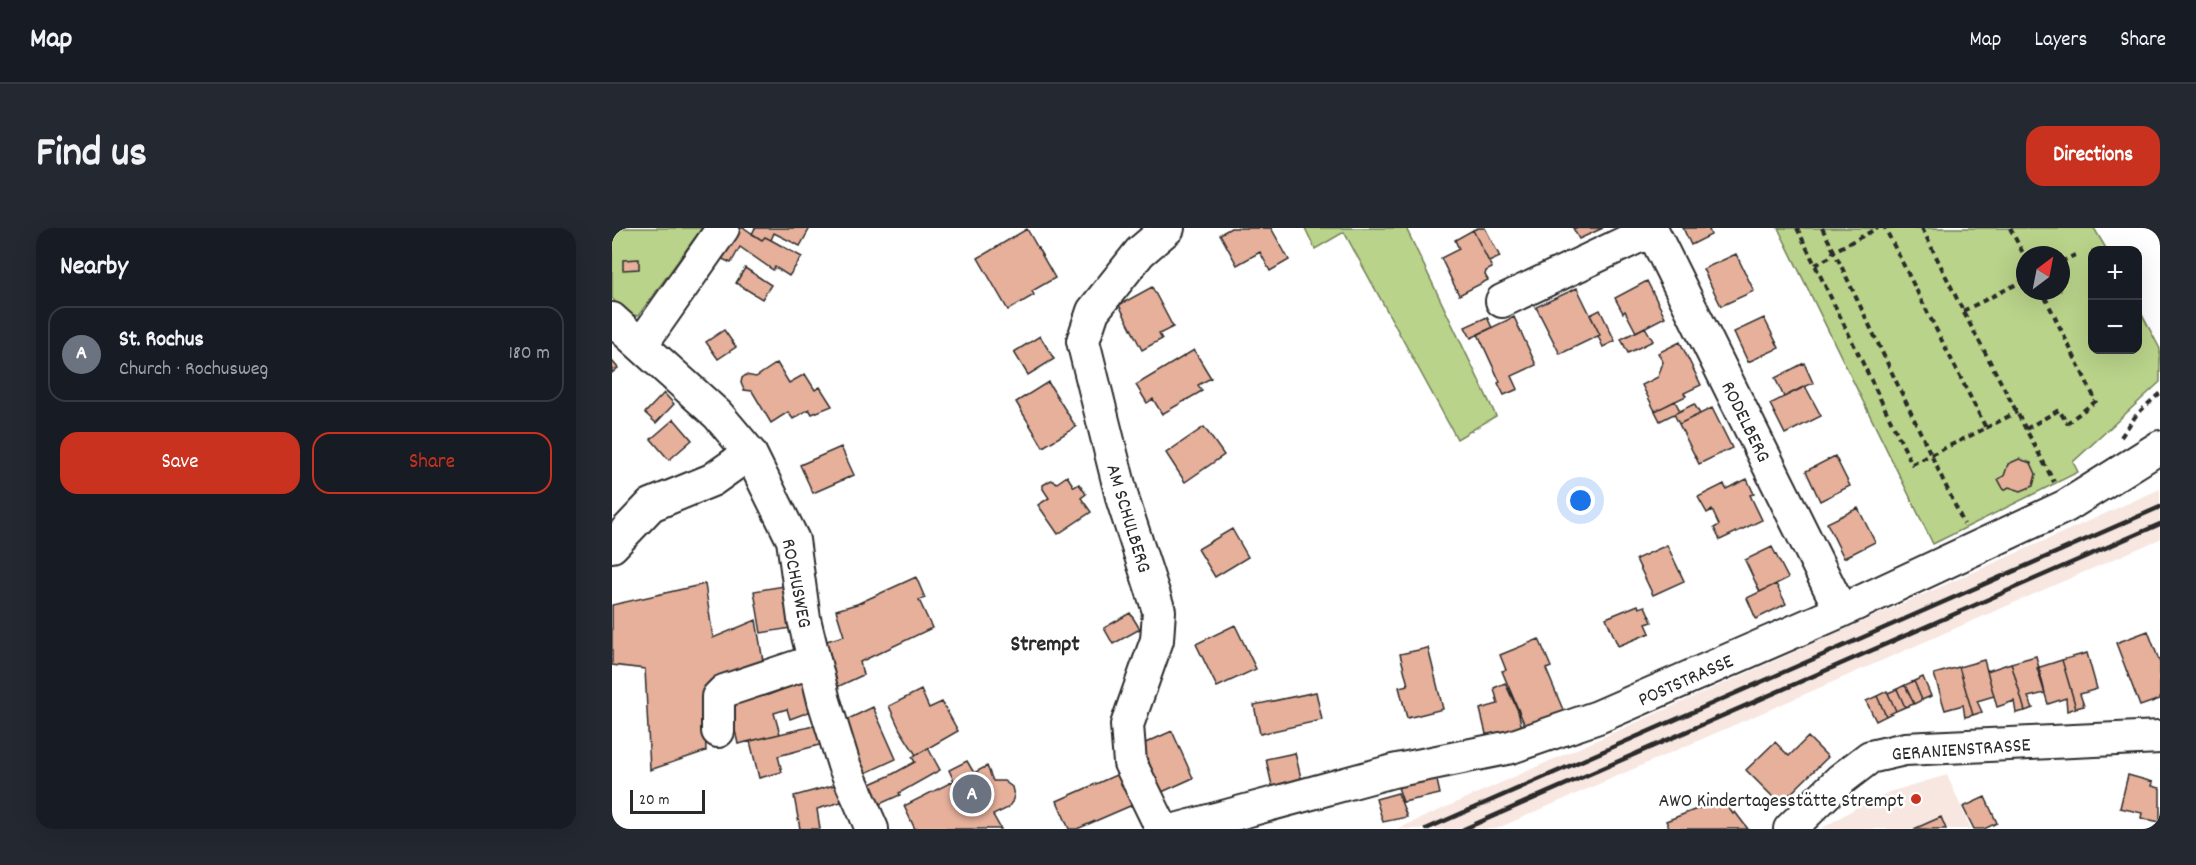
<!DOCTYPE html>
<html lang="en">
<head>
<meta charset="utf-8">
<style>
	body { margin:0; font-family:Dekko,sans-serif; background:#242831; color:#f1f3f6 }
	.controls { position:absolute; right:18px; top:18px; display:grid; overflow:hidden; border-radius:12px; box-shadow:0 6px 24px #0002 }
	.controls button { width:54px; height:54px; display:grid; place-items:center; padding:0; border:0; border-bottom:2px solid #363941; background:#171b24; color:#f1f3f6; font:30px sans-serif }
	.compass { position:absolute; left:1404px; top:18px; width:54px; height:54px; border-radius:50%; background:#171b24; box-shadow:0 6px 24px #0002; rotate:32deg }
	.scale { position:absolute; left:18px; bottom:15px; width:75px; box-sizing:border-box; padding-left:6px; border:3px solid #2b2b2b; border-top:0; font-size:16px; line-height:21px; white-space:nowrap; color:#2b2b2b; -webkit-text-stroke:4px #fff; paint-order:stroke }
	.you { position:absolute; left:969px; top:273px; width:21px; height:21px; margin:-15px; border:4px solid #fff; border-radius:50%; background:#1a73e8; box-shadow:0 0 0 9px #1a73e833 }
	.badge { display:grid; place-items:center; width:39px; height:39px; border-radius:50%; background:#c8321e; color:#fff; font-size:20px; font-weight:700 }
	.pin { position:absolute; translate:-50% -50%; border:3px solid #fff; box-shadow:0 2px 6px #0006 }
	.list { margin:0; padding:0; list-style:none }
	h2 { display:flex; justify-content:space-between; align-items:center; height:78px; margin:0; padding:0 24px; font-size:26px }
	h2 small { font-size:20px; font-weight:400; color:#9ea1a6 }
	.list li { display:grid; grid-template-columns:39px 1fr auto; gap:18px; align-items:center; box-sizing:border-box; height:96px; margin:0 12px 12px; padding:0 12px; border:2px solid #363941; border-radius:18px }
	.list b { display:block; font-size:22px; white-space:nowrap }
	.list p { margin:0; font-size:20px; white-space:nowrap; color:#9ea1a6 }
	.list em { font-size:20px; font-style:normal; color:#9ea1a6 }
	.actions { display:flex; gap:12px; padding:18px 24px }
	.actions a { flex:1; padding:14px 0; border:2px solid #c8321e; border-radius:18px; text-align:center; font-size:21px; color:#c8321e }
	.actions .main { background:#c8321e; color:#fff }
	.map { position:relative; flex:none; width:1548px; height:601px; overflow:hidden; border-radius:18px }
	header { display:flex; align-items:center; gap:36px; box-sizing:border-box; height:84px; padding:0 30px; background:#171b24; border-bottom:2px solid #363941 }
	header strong { font-size:28px }
	nav { display:flex; gap:33px; margin-inline-start:auto; font-size:21px }
	.intro { display:flex; align-items:center; justify-content:space-between; box-sizing:border-box; height:144px; padding:0 36px }
	h1 { margin:0; font-size:42px }
	.button { padding:15px 27px; border-radius:18px; background:#c8321e; color:#fff; font-size:21px; font-weight:700 }
	main { display:flex; gap:36px; padding:0 36px }
	aside { flex:1; background:#171b24; border-radius:18px; box-shadow:0 6px 24px #0002 }
	.map>svg:first-child { display:block }
	.built { fill:#f8e7e1 }
	.green { fill:#b9d38a; stroke:#727f5a; stroke-width:1.5; fill-rule:evenodd }
	.building { fill:#e6b09b; stroke:#2b2b2b; stroke-width:1.5 }
	.lines { fill:none; stroke-linecap:round; stroke-linejoin:round }
	.minor-casing { stroke:#2b2b2b; stroke-width:36 }
	.path { stroke:#2b2b2b; stroke-width:4; stroke-dasharray:6 4.5; stroke-linecap:butt }
	.minor { stroke:#fff; stroke-width:32 }
	.rail { stroke:#2b2b2b; stroke-width:4.5 }
	.poi-dot { fill:#c8321e; stroke:#fff; stroke-width:2 }
	.labels { text-anchor:middle; stroke-width:5; stroke-linejoin:round; paint-order:stroke }
	.street-label { font-size:20px; fill:#2b2b2b; stroke:#fff }
	.poi-label { font-size:20px; fill:#2b2b2b; stroke:#fff; text-anchor:end }
	.quarter-label { font-size:22px; font-weight:bold; fill:#2b2b2b; stroke:#fff }
</style>
</head>
<body>
<header>
<strong>Map</strong>
<nav><a>Map</a><a>Layers</a><a>Share</a></nav>
</header>
<div class="intro"><h1>Find us</h1><a class="button">Directions</a></div>
<main>
<aside>
<h2>Nearby<small></small></h2>
<ul class="list">
<li><span class="badge" style="background:#6b7280">A</span><div><b>St. Rochus</b><p>Church · Rochusweg</p></div><em>180 m</em></li>
</ul>
<div class="actions"><a class="main">Save</a><a>Share</a></div>
</aside>
<div class="map">
<svg width="1548" height="601" viewBox="0 0 1548 601">
	<rect width="100%" height="100%" fill="#fff"/>
	<filter id="ink" filterUnits="userSpaceOnUse"><feTurbulence type="fractalNoise" baseFrequency=".0167" numOctaves="2"/><feDisplacementMap in="SourceGraphic" scale="12" xChannelSelector="R" yChannelSelector="G"/><feConvolveMatrix kernelMatrix="1 2 1 2 8 2 1 2 1" color-interpolation-filters="sRGB"/></filter>
	<g filter="url(#ink)">
		<!-- built -->
		<path class="built" d="M1548 261V311L884 601H785Z
			M1335 547 1359 601H1209L1247 578 1277 564Z"/>
		<!-- green -->
		<path class="green" d="M0 0H90L26 88 13 85 0 70Z
			M693 0H794L884 188 845 211 732 4 703 21Z
			M1166 0H1482L1495 22H1480V122H1526V79L1548 121V154L1461 234 1466 244 1321 316ZM1413 27H1449V63H1413Z"/>
		<!-- building -->
		<path class="building" d="M123 0H132L150 12 153 9 159 12 190 29 177 48 163 39 161 42 128 19 119 35 104 28Z
			M143 0H198L188 18 162 5 159 12 153 9 150 12 140 6Z
			M619 0H659L677 32 658 43 648 24 625 37 608 6Z
			M866 0H873L888 29 877 34 861 2Z
			M961 0H991L967 11Z
			M1071 0H1100L1097 2 1099 7 1079 17Z
			M415 1 443 50 420 63 422 67 396 82 366 30Z
			M861 2 880 40 874 43 873 47 876 52 847 67 829 30 847 21 843 12Z
			M1124 26 1142 63 1109 78 1091 41Z
			M27 31V41L11 42V32Z
			M133 40 159 57 150 71 124 55Z
			M1035 53 1053 89 1024 104 1013 83 1011 85 1003 70Z
			M540 59 561 99 547 106 550 111 530 122 507 77Z
			M965 60 988 107 948 126 924 79Z
			M988 82 1003 113 991 119 986 108 988 107 978 87Z
			M875 89 880 100 859 110 853 99Z
			M902 89 924 137 900 148 906 161 892 167 886 155 888 154 866 106Z
			M1152 90 1167 120 1136 134 1122 104Z
			M1033 99 1041 113 1016 125 1009 111Z
			M112 102 124 119 106 131 94 114Z
			M428 108 442 131 416 147 402 124Z
			M1068 114 1089 157 1072 165 1074 168 1043 183 1030 157 1046 149 1051 134 1046 125Z
			M582 122 599 150 586 157 590 163 550 186 541 171 535 175 524 157Z
			M0 133 6 140 0 145Z
			M165 135 177 155 193 146 203 162 208 159 220 178 200 186 197 181 181 191 176 184 159 195 140 163 132 162 129 155 130 150 134 147 144 149Z
			M1192 135 1201 155 1172 169 1163 150Z
			M436 154 464 199 431 219 404 174Z
			M1193 158 1209 188 1173 206 1158 176Z
			M52 165 62 176 44 195 33 185Z
			M1063 173 1068 183 1048 193 1043 183Z
			M1082 176 1088 186 1067 196 1062 186Z
			M1100 180 1120 220 1087 236 1067 196Z
			M62 191 80 212 57 232 39 211Z
			M592 199 612 227 573 254 554 225Z
			M229 219 242 247 201 265 188 237Z
			M1223 228 1238 258 1208 273 1194 243Z
			M1407 231 1419 235 1424 246 1421 258 1409 263 1397 259 1392 262 1386 251 1392 248 1396 236Z
			M455 248 462 259 467 256 474 266 469 270 479 284 446 306 426 277 437 270 431 261V257L439 252 445 255Z
			M1135 251 1142 266 1138 267 1150 292 1108 312 1102 300 1107 297 1100 282 1095 285 1086 269 1112 256 1114 261Z
			M1246 280 1263 314 1232 330 1215 295Z
			M620 301 636 329 603 349 586 321Z
			M1055 317 1072 353 1041 367 1024 331Z
			M1160 319 1176 350 1148 364 1133 332Z
			M304 349 313 370 307 372 320 400 248 434 251 447 223 460 211 414 232 408 224 382 245 376Z
			M93 356 101 410 144 392 152 439 92 464 94 523 38 542 33 441 0 437V377Z
			M1164 356 1174 376 1144 391 1135 370Z
			M172 358 179 400 149 405 142 363Z
			M1026 377 1027 380 1033 378 1040 394 1034 396 1038 405 1006 418 994 390Z
			M518 385 528 401 501 416 492 400Z
			M623 397 644 441 605 459 584 416Z
			M1536 403 1548 435V471L1528 478 1504 415Z
			M927 411 939 439 934 441 952 484 914 500 890 443 894 442 888 427Z
			M816 420 831 481 795 490 787 459 796 457 788 426Z
			M1475 425 1485 461 1468 466 1472 478 1464 480 1450 432Z
			M1424 428 1433 465 1416 469 1421 480 1413 483 1399 435Z
			M1372 432 1382 468 1365 473 1370 484 1361 487 1347 439Z
			M1450 432 1464 480 1455 483 1454 470 1436 476 1425 440Z
			M1399 435 1413 483 1404 485 1402 473 1385 479 1375 443Z
			M1347 439 1361 487 1353 489 1351 477 1333 482 1322 446Z
			M1311 449 1319 468 1310 472 1302 453Z
			M193 453 202 482 178 491 175 481 162 485 168 506 126 516 117 475 156 467Z
			M1302 453 1310 472 1302 476 1293 457Z
			M893 455 906 483 910 500 875 510 868 481 886 476 882 460Z
			M1293 457 1302 476 1293 479 1285 461Z
			M1285 461 1293 479 1284 483 1276 465Z
			M309 462 317 480 330 474 346 503 304 527 288 502 277 478Z
			M1275 463 1284 483 1274 488 1265 468Z
			M704 464 710 492 648 506 642 477Z
			M1265 468 1274 488 1264 493 1254 473Z
			M261 479 284 531 247 548 228 495Z
			M206 497 211 516 166 528 170 544 147 550 138 513Z
			M560 503 581 550 550 564 529 517Z
			M1196 509 1216 529 1168 576 1134 542 1163 514 1177 528Z
			M316 520 328 542 287 565 288 567 261 579 252 559 279 547 303 534 300 529Z
			M683 525 690 554 661 562 654 531Z
			M355 533 362 545 375 538 381 553H392L400 559 402 568 400 574 396 580 381 587 389 601H303L292 578 342 553 337 542Z
			M511 544 525 575 465 601H457L445 573Z
			M1516 547 1541 554 1540 558 1548 560V594L1529 590 1530 585 1508 580Z
			M824 548 828 566 791 574 785 556Z
			M230 555 239 571 205 581 208 601H188L182 568Z
			M786 565 795 589 771 594 764 571Z
			M1373 569 1385 595 1372 601H1362L1351 579Z
			M1112 573 1121 586 1123 584 1136 601H1058L1054 593 1103 574 1105 578Z
			M1329 589 1334 601H1302Z"/>
		<g class="lines">
			<defs>
				<path id="minor" d="M1039 0 1229 383
					M890 73 1040 2
					M0 91 106 187 138 225 181 312 192 391 212 473 232 537 260 601
					M29 117 111 0
					M0 318 39 277 100 252 138 225
					M106 503V469L112 463 202 433
					M550 601 518 535 515 497 545 412 547 383 511 273 471 113 481 83 528 24 556 0
					M567 601 781 543 899 519 986 489 1229 383 1454 278 1548 219
					M1178 601 1228 552 1258 529 1293 521 1548 509"/>
			</defs>
			<!-- minor casing -->
			<use href="#minor" class="minor-casing"/>
			<!-- path -->
			<path class="path" d="M1185 0 1300 236 1374 200 1273 0
				M1210 0 1222 23 1266 0
				M1310 0 1351 83 1442 254
				M1398 0 1413 29
				M1449 34 1467 25
				M1203 37 1218 29 1222 23 1352 296
				M1351 83 1413 52
				M1374 200 1405 184
				M1414 201 1447 182 1455 195 1484 173 1430 63
				M1509 209 1525 186 1548 165"/>
			<!-- minor -->
			<use href="#minor" class="minor"/>
			<!-- rail -->
			<path class="rail" d="M814 601 1548 279
				M852 601 1548 296"/>
		</g>
	</g>
	<!-- markers -->
	<circle class="poi-dot" cx="1304" cy="571" r="6"/>
	<g class="labels">
		<!-- street labels -->
		<g class="street-label">
			<text transform="translate(1135 193) rotate(64)" y="7">RODELBERG</text>
			<text transform="translate(518 290) rotate(73)" y="7">AM SCHULBERG</text>
			<text transform="translate(186 355) rotate(79)" y="7">ROCHUSWEG</text>
			<text transform="translate(1073 451) rotate(-24)" y="7">POSTSTRASSE</text>
			<text transform="translate(1349 520) rotate(-4)" y="7">GERANIENSTRASSE</text>
		</g>
		<!-- poi labels -->
		<g class="poi-label">
			<text x="1292" y="578">AWO Kindertagesstätte Strempt</text>
		</g>
		<!-- quarter labels -->
		<g class="quarter-label">
			<text x="433" y="422">Strempt</text>
		</g>
	</g>
</svg>
<div class="controls">
<button>+</button>
<button>−</button>
</div>
<svg class="compass" viewBox="-18 -18 36 36"><path d="M0-13l5 13h-10z" fill="#e53935"/><path d="M0 13l5-13h-10z" fill="#9ea1a6"/></svg>
<div class="scale">20 m</div>
<div class="you"></div>
<div class="pin badge" style="left:360px;top:566px;background:#6b7280">A</div>
</div>
</main>
</body>
</html>
